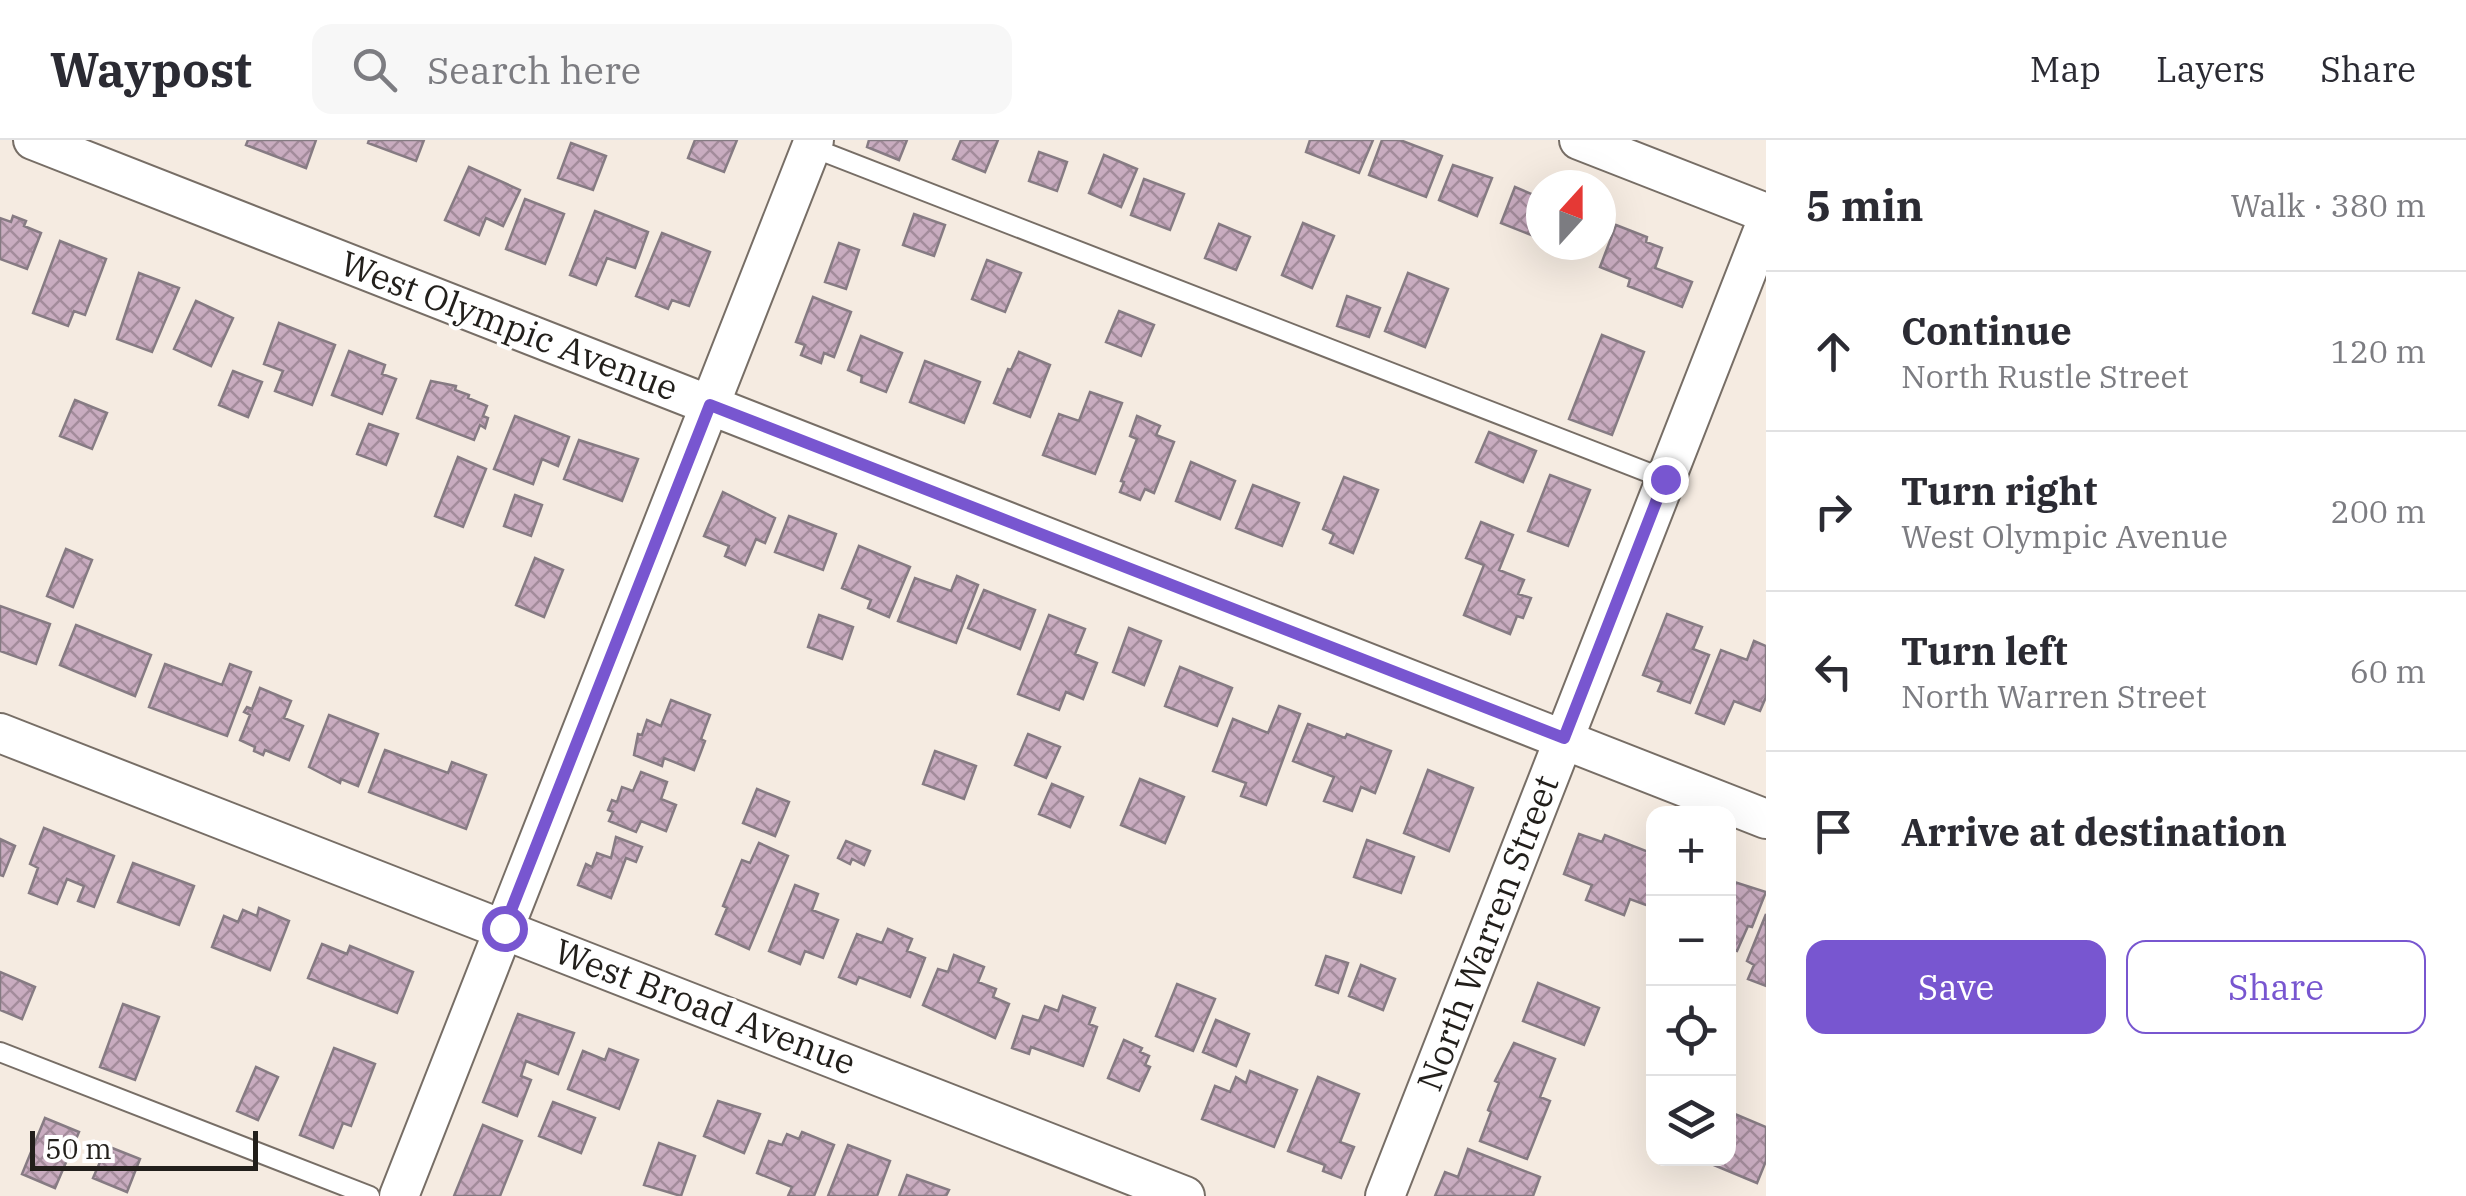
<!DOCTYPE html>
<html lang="en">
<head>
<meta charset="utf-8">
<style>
	body { margin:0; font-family:"IBM Plex Serif",serif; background:#f7f7f7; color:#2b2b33 }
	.controls { position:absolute; right:30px; bottom:30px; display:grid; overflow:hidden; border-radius:20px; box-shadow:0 10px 40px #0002 }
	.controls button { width:90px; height:90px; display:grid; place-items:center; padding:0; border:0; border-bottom:2px solid #e1e1e2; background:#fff; color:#2b2b33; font:50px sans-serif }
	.compass { position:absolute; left:1526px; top:30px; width:90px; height:90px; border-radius:50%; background:#fff; box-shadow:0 10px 40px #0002; rotate:21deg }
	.scale { position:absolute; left:30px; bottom:25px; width:228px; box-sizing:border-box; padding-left:10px; border:5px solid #221f1b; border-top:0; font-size:28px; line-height:35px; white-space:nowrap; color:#221f1b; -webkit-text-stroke:8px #fff; paint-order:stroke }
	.stop { position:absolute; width:30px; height:30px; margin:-22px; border:8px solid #7856d0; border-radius:50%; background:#fff }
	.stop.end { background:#7856d0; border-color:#fff; box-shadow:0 2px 10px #0008 }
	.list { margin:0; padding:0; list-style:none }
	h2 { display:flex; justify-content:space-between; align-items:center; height:130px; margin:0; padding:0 40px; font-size:42px }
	h2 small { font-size:32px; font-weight:400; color:#7c7c81 }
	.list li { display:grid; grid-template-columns:65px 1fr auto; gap:30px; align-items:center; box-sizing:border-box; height:160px; padding:0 40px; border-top:2px solid #e1e1e2 }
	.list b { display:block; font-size:38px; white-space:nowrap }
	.list p { margin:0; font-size:32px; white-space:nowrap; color:#7c7c81 }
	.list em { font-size:32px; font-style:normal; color:#7c7c81 }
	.actions { display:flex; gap:20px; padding:30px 40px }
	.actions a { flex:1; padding:22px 0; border:2px solid #7856d0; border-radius:20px; text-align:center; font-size:35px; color:#7856d0 }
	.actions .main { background:#7856d0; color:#fff }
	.icon { flex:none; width:55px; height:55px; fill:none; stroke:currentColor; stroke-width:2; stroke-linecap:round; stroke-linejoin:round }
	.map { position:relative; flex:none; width:1766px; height:1056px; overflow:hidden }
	header { display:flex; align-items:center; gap:60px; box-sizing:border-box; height:140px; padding:0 50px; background:#fff; border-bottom:2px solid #e1e1e2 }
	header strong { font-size:48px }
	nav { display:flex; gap:55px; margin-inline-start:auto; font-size:35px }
	.search { width:700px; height:90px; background:#f7f7f7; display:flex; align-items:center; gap:25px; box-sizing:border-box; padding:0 35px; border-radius:20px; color:#7c7c81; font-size:38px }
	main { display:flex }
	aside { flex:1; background:#fff }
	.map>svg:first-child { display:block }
	.building { fill:url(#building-cross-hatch); stroke:#867b83; stroke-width:2.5 }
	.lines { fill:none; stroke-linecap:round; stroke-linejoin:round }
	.service-casing { stroke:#776e66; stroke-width:22 }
	.minor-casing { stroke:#776e66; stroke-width:42 }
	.service { stroke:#fff; stroke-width:18 }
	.minor { stroke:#fff; stroke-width:38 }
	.route { stroke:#7856d0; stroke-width:12 }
	.labels { text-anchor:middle; stroke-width:8; stroke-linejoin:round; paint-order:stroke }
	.street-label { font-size:35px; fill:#221f1b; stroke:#fff }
</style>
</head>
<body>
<header>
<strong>Waypost</strong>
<div class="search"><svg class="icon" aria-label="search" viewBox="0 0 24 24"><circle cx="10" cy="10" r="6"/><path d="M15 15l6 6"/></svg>Search here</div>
<nav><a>Map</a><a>Layers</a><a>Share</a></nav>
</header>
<main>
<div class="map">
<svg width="1766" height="1056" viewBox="0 0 1766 1056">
	<defs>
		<pattern id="building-cross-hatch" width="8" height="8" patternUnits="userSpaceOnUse" patternTransform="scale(2.5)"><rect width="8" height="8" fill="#c9acc0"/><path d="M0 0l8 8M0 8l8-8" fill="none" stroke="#a38b9b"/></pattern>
	</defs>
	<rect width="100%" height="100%" fill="#f5ebe1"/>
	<!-- building -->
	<path class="building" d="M248 0H316L306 28 246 5Z
		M369 0H424L416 21 368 3Z
		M695 0H737L724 32 688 18Z
		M869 0H907L899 20 867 7Z
		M961 0H998L985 32 953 19Z
		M1310 0H1373L1359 33 1306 12Z
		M1382 0H1400L1442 16 1426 57 1369 35Z
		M571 3 606 16 593 50 558 38Z
		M1039 12 1067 22 1057 51 1029 41Z
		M1104 15 1137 29 1121 67 1089 53Z
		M1453 25 1492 38 1477 76 1439 60Z
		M469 27 520 50 503 86 486 78 479 95 445 80Z
		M1144 39 1184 54 1170 90 1131 75Z
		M1515 47 1541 58V99L1501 83Z
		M525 59 564 74 545 124 506 109Z
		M595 71 648 92 635 128 607 118 596 145 570 135Z
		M914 74 945 85 934 116 903 105Z
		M13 76 26 81 24 86 41 93 27 129 0 119V78L11 82Z
		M1303 83 1334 96 1312 148 1282 135Z
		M1219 84 1250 97 1236 130 1205 118Z
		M1616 85 1647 97 1646 102 1662 108 1655 128 1692 142 1682 167 1628 146 1630 139 1600 127Z
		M662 93 710 112 689 166 672 160 668 169 636 156Z
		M60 101 106 119 85 175 74 171 68 186 33 173Z
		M839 103 859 110 846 149 825 142Z
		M987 120 1021 133 1005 172 972 159Z
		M139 133 179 148 152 212 117 199Z
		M1408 133 1448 149 1425 207 1385 191Z
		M1347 156 1380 168 1369 197 1337 186Z
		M813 157 851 172 834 217 824 213 821 223 801 215 805 205 796 202Z
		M196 161 233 178 211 226 174 209Z
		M1119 171 1154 185 1141 216 1106 202Z
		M279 183 335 205 312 265 275 251 283 231 264 224Z
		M1602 195 1644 212 1612 295 1569 279Z
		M861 196 902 213 886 252 861 242 862 236 848 230Z
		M349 211 385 225 382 234 396 239 382 274 332 255Z
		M1019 212 1050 225 1030 277 994 263 1008 229 1011 230Z
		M925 221 980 242 964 283 910 262Z
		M233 231 262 242 248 277 219 265Z
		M431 241 456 246 455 250 469 255 468 258 487 266 483 276 488 278 485 288 480 285 474 300 417 278Z
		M1090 252 1122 263 1095 334 1043 315 1059 274 1079 281Z
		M75 260 107 273 92 309 60 296Z
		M515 276 569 297 558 326 542 319 533 344 494 329Z
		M1137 276 1160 286 1156 295 1174 302 1154 353 1145 349 1140 360 1120 352 1124 342 1121 341 1137 299 1130 296Z
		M369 284 398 294 386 325 357 314Z
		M1489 292 1536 311 1523 342 1476 322Z
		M579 300 638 319 622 361 564 339Z
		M458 317 486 329 463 387 435 376Z
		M1191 322 1235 341 1220 379 1176 361Z
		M1550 335 1590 350 1568 406 1528 391Z
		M1344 337 1378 350 1353 413 1330 403 1334 394 1323 389Z
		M1253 345 1299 363 1282 406 1236 388Z
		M723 352 775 378 765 403 756 399 745 425 725 416 729 406 704 396Z
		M515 355 542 365 531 396 504 386Z
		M789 376 836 394 823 430 775 412Z
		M1481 382 1513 395 1499 430 1524 440 1518 454 1531 458 1523 478 1517 476 1510 494 1464 475 1484 425 1466 418Z
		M859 406 910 427 889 477 868 468 871 460 842 448Z
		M66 409 92 420 73 467 47 456Z
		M535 418 563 430 544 477 516 465Z
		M957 436 978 445 956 503 898 481 915 438 951 451Z
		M984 450 1035 470 1020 509 968 488Z
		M0 466 50 484 36 524 0 511Z
		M1667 474 1702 487 1693 509 1709 515 1690 563 1658 551 1662 542 1643 535Z
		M819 475 853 487 842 519 808 507Z
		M1049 475 1085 489 1075 514 1097 523 1083 559 1066 552 1059 570 1018 554Z
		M76 485 151 515 135 556 60 525Z
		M1129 488 1161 501 1144 545 1113 532Z
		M1754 501 1766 506V557L1760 571 1734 561 1724 584 1696 573 1721 510 1747 520Z
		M165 524 222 545 230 524 251 532 227 596 149 567Z
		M1180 527 1232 548 1217 586 1165 566Z
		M260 548 291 561 284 578 303 586 289 620 265 610 263 615 254 611 255 607 240 600 250 575 244 572 247 567 252 569Z
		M671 560 710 575 701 599 705 601 694 630 664 618 662 626 634 615 638 594 642 595 647 580 661 586Z
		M1279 566 1300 574 1266 665 1241 656 1246 643 1213 631 1233 579 1268 593Z
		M329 575 378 594 358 646 341 639 340 643 309 627Z
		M1308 584 1345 598 1347 594 1391 611 1375 653 1361 647 1352 671 1324 661 1334 637 1293 621Z
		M1028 594 1060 607 1046 638 1015 625Z
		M385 610 448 633 452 622 486 635 466 689 369 652Z
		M935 611 976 626 964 659 923 644Z
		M1428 630 1473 648 1449 711 1404 693Z
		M641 632 667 642 661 659 676 665 666 691 641 681 636 692 609 681 613 672 608 670 612 660 617 662 622 647 633 651Z
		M1140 639 1184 657 1165 703 1121 685Z
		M1052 644 1083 657 1070 687 1039 674Z
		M757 649 789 662 775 696 743 683Z
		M44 688 114 716 94 767 78 761 84 746 67 739 57 764 29 753 38 728 30 724Z
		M1579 694 1602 702 1605 695 1654 714V768L1630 759 1624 775 1586 760 1592 745 1564 734Z
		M616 697 642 707 636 722 626 718 611 758 578 745 586 724 592 727 597 713 611 718Z
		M0 699 15 706 3 736 0 735Z
		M1367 700 1414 717 1401 753 1354 737Z
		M846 701 870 711 864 725 852 719 850 724 838 718Z
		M759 703 788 716 749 809 716 794 727 768 723 766 742 720 750 723Z
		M133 723 194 746 179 785 118 762Z
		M1728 740 1766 752 1752 787 1748 786 1737 811 1728 808Z
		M795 745 818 754 812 770 838 780 823 818 805 811 800 824 769 811Z
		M259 768 289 781 270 830 212 807 224 776 238 782 243 770 257 776Z
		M1766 774V846L1748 839 1754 825 1747 821Z
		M888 789 912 799 907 811 925 818 910 857 859 837 856 844 839 837 857 794 882 803Z
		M322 804 347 814 350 806 413 832 397 873 308 838Z
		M954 815 984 827 978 842 996 849 993 857 1009 864 995 898 923 865 938 829 948 832Z
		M1326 816 1348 823 1338 853 1316 845Z
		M1361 825 1395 839 1383 870 1349 856Z
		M0 832 35 847 22 879 0 870Z
		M1538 843 1599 868 1584 905 1523 881Z
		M1177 844 1215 859 1193 911 1156 896Z
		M1063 856 1095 868 1089 884 1097 887 1083 926 1031 907 1029 914 1012 908 1023 876 1039 881 1045 866 1058 871Z
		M123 864 159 877 135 940 100 927Z
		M518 874 574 893 558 934 526 921 521 936 531 940 517 976 483 962Z
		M1216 880 1249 894 1236 926 1203 912Z
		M1124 900 1142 908 1140 912 1149 916 1145 925 1150 927 1139 951 1108 938Z
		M1514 903 1555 919 1540 957 1550 961 1527 1019 1480 1001 1491 972 1488 970 1499 943 1495 941Z
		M334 908 375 924 351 986 343 983 333 1008 300 995Z
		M609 909 638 920 619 969 568 949 583 911 605 920Z
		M256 927 278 937 258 980 237 971Z
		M1250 931 1297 950 1274 1007 1202 979 1215 946 1230 952 1236 937 1246 943Z
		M1318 937 1359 954 1340 1002 1354 1007 1341 1038 1323 1031 1325 1025 1288 1011Z
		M718 961 760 974 744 1013 704 996Z
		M553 962 595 978 581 1013 539 996Z
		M1730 972 1766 987V1021L1757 1043 1709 1023 1711 1018H1728Z
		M45 978 79 992 55 1048 22 1034Z
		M483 985 522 1001 500 1056H454Z
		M802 992 834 1005 814 1056H788L792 1047 757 1033 769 1001 782 1005 787 994 799 999Z
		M659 1003 695 1016 681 1056 644 1045Z
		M848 1005 890 1021 877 1056H828Z
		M107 1006 140 1019 127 1052 93 1038Z
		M1468 1009 1540 1037 1533 1056H1435L1445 1032 1458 1037Z
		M907 1035 949 1050 946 1056H899Z"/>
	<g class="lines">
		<defs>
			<path id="service" d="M811 7 1665 339
				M0 912 370 1056"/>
			<path id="minor" d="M33 0 1766 679
				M1579 0 1766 73
				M0 593 1185 1056
				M399 1056 814 0
				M1385 1056 1766 83"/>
		</defs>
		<!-- service casing -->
		<use href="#service" class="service-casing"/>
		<!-- minor casing -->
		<use href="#minor" class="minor-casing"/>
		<!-- service -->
		<use href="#service" class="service"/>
		<!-- minor -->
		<use href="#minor" class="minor"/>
	</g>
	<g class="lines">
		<!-- route -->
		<path class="route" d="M504 788 710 265 1564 598 1665 339"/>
	</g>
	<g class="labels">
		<!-- street labels -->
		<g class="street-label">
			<text transform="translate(509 186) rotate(21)" y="12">West Olympic Avenue</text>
			<text transform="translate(1488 793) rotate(-69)" y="12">North Warren Street</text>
			<text transform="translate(705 867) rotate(21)" y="12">West Broad Avenue</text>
		</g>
	</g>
</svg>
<div class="controls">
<button>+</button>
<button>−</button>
<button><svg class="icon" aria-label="locate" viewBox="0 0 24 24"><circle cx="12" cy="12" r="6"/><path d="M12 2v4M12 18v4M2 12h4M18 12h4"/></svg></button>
<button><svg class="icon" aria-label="layers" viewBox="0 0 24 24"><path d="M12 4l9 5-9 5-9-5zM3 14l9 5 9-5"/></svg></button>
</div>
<svg class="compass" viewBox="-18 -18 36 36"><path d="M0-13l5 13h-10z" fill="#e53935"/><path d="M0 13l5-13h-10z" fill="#7c7c81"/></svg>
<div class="scale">50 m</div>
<div class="stop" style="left:504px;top:788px"></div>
<div class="stop end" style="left:1665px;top:339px"></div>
</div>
<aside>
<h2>5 min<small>Walk · 380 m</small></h2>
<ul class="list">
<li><svg class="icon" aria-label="ahead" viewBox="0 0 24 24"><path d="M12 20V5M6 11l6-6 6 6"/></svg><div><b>Continue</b><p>North Rustle Street</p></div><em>120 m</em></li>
<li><svg class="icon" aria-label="right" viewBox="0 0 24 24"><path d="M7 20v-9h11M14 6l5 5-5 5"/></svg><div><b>Turn right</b><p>West Olympic Avenue</p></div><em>200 m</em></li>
<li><svg class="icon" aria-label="left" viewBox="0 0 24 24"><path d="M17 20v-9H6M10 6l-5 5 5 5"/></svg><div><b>Turn left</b><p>North Warren Street</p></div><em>60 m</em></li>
<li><svg class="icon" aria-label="arrive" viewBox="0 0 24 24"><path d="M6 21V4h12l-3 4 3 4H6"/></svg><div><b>Arrive at destination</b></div></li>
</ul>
<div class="actions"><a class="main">Save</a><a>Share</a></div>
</aside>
</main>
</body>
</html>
